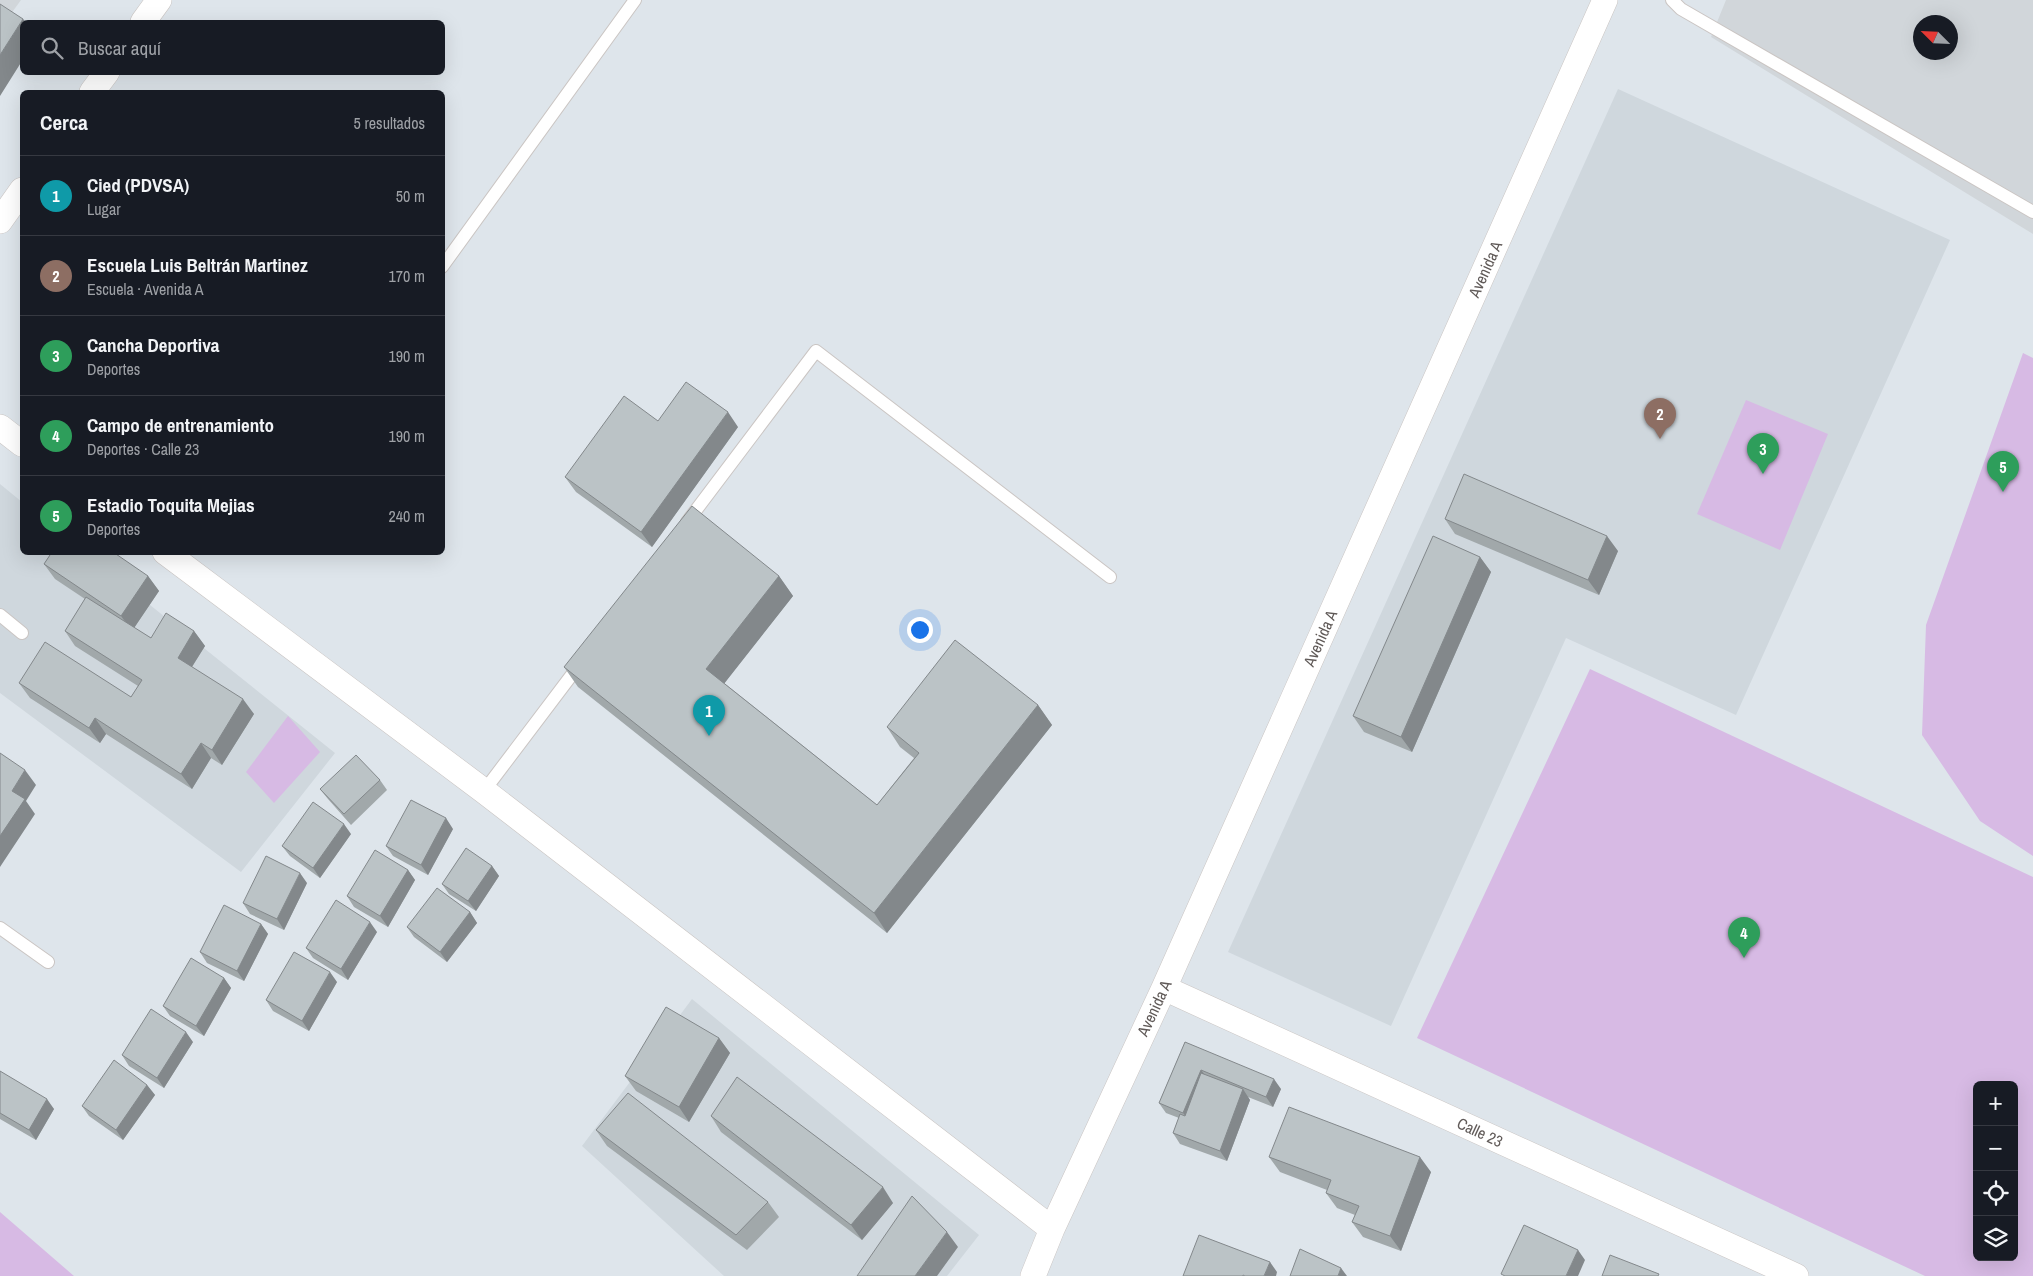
<!DOCTYPE html>
<html lang="es">
<head>
<meta charset="utf-8">
<style>
	body { margin:0; font-family:"Archivo Narrow",sans-serif; background:#20242c; color:#f1f3f6 }
	.controls { position:absolute; right:15px; bottom:15px; display:grid; overflow:hidden; border-radius:8px; box-shadow:0 5px 20px #0002 }
	.controls button { width:45px; height:45px; display:grid; place-items:center; padding:0; border:0; border-bottom:1px solid #363941; background:#171b24; color:#f1f3f6; font:25px sans-serif }
	.compass { position:absolute; left:1913px; top:15px; width:45px; height:45px; border-radius:50%; background:#171b24; box-shadow:0 5px 20px #0002; rotate:294deg }
	.you { position:absolute; left:919px; top:629px; width:18px; height:18px; margin:-12px; border:4px solid #fff; border-radius:50%; background:#1a73e8; box-shadow:0 0 0 8px #1a73e833 }
	.badge { display:grid; place-items:center; width:32px; height:32px; border-radius:50%; background:#8c9099; color:#fff; font-size:16px; font-weight:700 }
	.pin { position:absolute; translate:-50% -41px; filter:drop-shadow(0 1px 2px #0008) }
	.pin::after { content:''; position:absolute; top:26px; width:18px; height:15px; background:inherit; clip-path:polygon(0 0,100% 0,50% 100%) }
	.list { margin:0; padding:0; list-style:none }
	h2 { display:flex; justify-content:space-between; align-items:center; height:65px; margin:0; padding:0 20px; font-size:21px }
	h2 small { font-size:16px; font-weight:400; color:#9ea1a6 }
	.list li { display:grid; grid-template-columns:32px 1fr auto; gap:15px; align-items:center; box-sizing:border-box; height:80px; padding:0 20px; border-top:1px solid #363941 }
	.list b { display:block; font-size:19px; white-space:nowrap }
	.list p { margin:0; font-size:16px; white-space:nowrap; color:#9ea1a6 }
	.list em { font-size:16px; font-style:normal; color:#9ea1a6 }
	.icon { flex:none; width:28px; height:28px; fill:none; stroke:currentColor; stroke-width:2; stroke-linecap:round; stroke-linejoin:round }
	.map { position:relative; flex:none; width:2033px; height:1276px; overflow:hidden }
	.search { position:absolute; background:#171b24; box-shadow:0 5px 20px #0002; left:20px; top:20px; width:425px; height:55px; display:flex; align-items:center; gap:12px; box-sizing:border-box; padding:0 18px; border-radius:8px; color:#9ea1a6; font-size:19px }
	.panel { position:absolute; background:#171b24; box-shadow:0 5px 20px #0002; left:20px; top:90px; width:425px; height:465px; border-radius:8px }
	.map>svg:first-child { display:block }
	.industrial { fill:#d1d6da; fill-rule:evenodd }
	.education { fill:#cfd7dd }
	.green { fill:#d7bae4; fill-rule:evenodd }
	.lines { fill:none; stroke-linecap:round; stroke-linejoin:round }
	.service-casing { stroke:#cac5c3; stroke-width:14 }
	.minor-casing { stroke:#cac5c3; stroke-width:26 }
	.service { stroke:#fff; stroke-width:12 }
	.minor { stroke:#fff; stroke-width:25 }
	.wall { fill:#a1a8aa }
	.shaded-wall { fill:#83888b }
	.building { fill:#bbc3c6; stroke:#83888b }
	.labels { text-anchor:middle; stroke-width:4; stroke-linejoin:round; paint-order:stroke }
	.street-label { font-size:16px; fill:#605a58; stroke:#fff }
</style>
</head>
<body>
<div class="map">
<svg width="2033" height="1276" viewBox="0 0 2033 1276">
	<rect width="100%" height="100%" fill="#dee5eb"/>
	<!-- industrial -->
	<path class="industrial" d="M0 0H21L0 29Z
		M1726 0H2033V234L1711 37ZM1920 22H1950V52H1920Z"/>
	<!-- education -->
	<path class="education" d="M1618 89 1950 240 1736 715 1566 638 1391 1026 1228 952Z
		M0 484 22 502V552L85 553 335 753 241 872 0 693Z
		M692 999 979 1235 947 1276H724L582 1146Z"/>
	<!-- green -->
	<path class="green" d="M2023 353 2033 358V856L1980 821 1922 735 1926 625Z
		M1746 400 1828 434 1780 550 1697 514Z
		M1590 669 2033 877V1276H1925L1417 1038ZM1977 1085H2014V1257H1977Z
		M288 716 320 752 274 803 246 772Z
		M0 1212 74 1276H0Z"/>
	<g class="lines">
		<defs>
			<path id="service" d="M1672 0 1681 9 2033 212
				M442 267 635 0
				M687 522 816 351 1110 577
				M0 615 22 633
				M484 791 580 664
				M0 928 48 962"/>
			<path id="minor" d="M143 22 159 0
				M92 92 107 72
				M0 221 22 190
				M0 427 22 444
				M165 552 484 791 1052 1229
				M1164 988 1796 1276
				M1033 1276 1052 1229 1164 988 1605 0"/>
		</defs>
		<!-- service casing -->
		<use href="#service" class="service-casing"/>
		<!-- minor casing -->
		<use href="#minor" class="minor-casing"/>
		<!-- service -->
		<use href="#service" class="service"/>
		<!-- minor -->
		<use href="#minor" class="minor"/>
	</g>
	<!-- wall -->
	<path class="wall" d="M658 421 738 427 652 547 576 492 565 477Z
		M1445 519 1618 551 1599 595 1455 534Z
		M1480 557 1491 572 1412 752 1364 732 1353 716Z
		M44 564 148 576 159 591 134 628 151 638 194 631 205 646 192 667 254 714 222 765 211 758 192 789 106 734 100 743 30 698 19 683 131 697 138 686 75 646 65 631 85 599 55 579Z
		M779 576 793 596 724 683 877 805 914 758 900 747 887 727 1038 705 1052 725 887 933 578 687 564 667Z
		M380 780 387 790 351 825 328 799 320 789Z
		M453 829 428 875 393 856 386 846Z
		M351 834 320 878 290 856 282 846Z
		M492 866 499 876 476 911 449 894 442 884Z
		M408 870 415 880 388 927 354 907 347 896Z
		M307 883 284 930 250 914 243 903Z
		M470 912 477 923 447 962 414 937 407 927Z
		M261 924 268 934 244 981 207 963 200 952Z
		M377 932 348 980 313 958 306 948Z
		M224 978 231 988 204 1036 170 1016 163 1006Z
		M337 982 309 1031 273 1011 266 1000Z
		M719 1038 730 1053 689 1122 636 1091 625 1076Z
		M193 1042 164 1088 129 1066 122 1055Z
		M1185 1042 1281 1089 1273 1107 1248 1097 1250 1100 1227 1161 1180 1144 1173 1133 1179 1118 1166 1113 1159 1103Z
		M0 1071 54 1109 36 1140 0 1119Z
		M147 1085 155 1095 123 1140 89 1116 82 1106Z
		M711 1116 893 1203 862 1240 721 1132Z
		M596 1130 768 1202 779 1217 747 1250 607 1146Z
		M1269 1157 1431 1172 1401 1251 1363 1237 1352 1222 1355 1215 1337 1208 1326 1193 1327 1190 1280 1172Z"/>
	<!-- shaded-wall -->
	<path class="shaded-wall" d="M23 19 26 22H22V61L0 96V55Z
		M728 412 738 427 652 547 641 532Z
		M1607 536 1618 551 1599 595 1588 580Z
		M1480 557 1491 572 1412 752 1401 737Z
		M148 576 159 591 132 631 121 616Z
		M779 576 793 596 720 689 706 669Z
		M194 631 205 646 188 673 178 658Z
		M243 699 254 714 222 765 212 750Z
		M1038 705 1052 725 887 933 874 913Z
		M95 718 106 734 100 743 89 728Z
		M201 743 211 758 192 789 181 774Z
		M25 770 36 785 26 801 35 814 0 867V836L12 791Z
		M446 818 453 829 428 875 421 865Z
		M344 824 351 834 320 878 313 868Z
		M492 866 499 876 476 911 468 901Z
		M408 870 415 880 388 927 380 916Z
		M300 873 307 883 284 930 277 919Z
		M470 912 477 923 447 962 440 952Z
		M370 922 377 932 348 980 341 969Z
		M261 924 268 934 244 981 237 971Z
		M330 972 337 982 309 1031 302 1021Z
		M224 978 231 988 204 1036 196 1026Z
		M186 1032 193 1042 164 1088 157 1078Z
		M719 1038 730 1053 689 1122 679 1107Z
		M1201 1070 1209 1080 1191 1123 1183 1113Z
		M1274 1079 1281 1089 1273 1107 1266 1097Z
		M147 1085 155 1095 123 1140 116 1130Z
		M1243 1089 1250 1100 1227 1161 1220 1151Z
		M47 1099 54 1109 36 1140 29 1130Z
		M1420 1157 1431 1172 1401 1251 1390 1236Z
		M883 1187 893 1203 862 1240 851 1225Z
		M947 1232 958 1247 937 1276H915Z
		M1578 1250 1585 1260 1578 1276H1566Z
		M1270 1262 1277 1272 1276 1276H1264Z
		M1341 1268 1347 1276H1338Z"/>
	<!-- building -->
	<path class="building" d="M0 4 23 19 0 55Z
		M686 382 728 412 641 532 565 477 624 396 658 421Z
		M1464 474 1607 536 1588 580 1445 519Z
		M692 506 779 576 706 669 877 805 919 753 887 727 955 640 1038 705 874 913 564 667Z
		M1433 536 1480 557 1401 737 1353 716Z
		M52 552H113L148 576 121 616 44 564Z
		M86 597 151 638 166 613 194 631 178 658 243 699 212 750 201 743 181 774 95 718 89 728 19 683 45 642 131 697 142 680 65 631Z
		M0 753 25 770 12 791 25 799 0 836Z
		M356 755 380 780 344 814 320 789Z
		M411 800 446 818 421 865 386 846Z
		M313 802 344 824 313 868 282 846Z
		M466 848 492 866 468 901 442 884Z
		M375 850 408 870 380 916 347 896Z
		M266 856 300 873 277 919 243 903Z
		M437 888 470 912 440 952 407 927Z
		M336 900 370 922 341 969 306 948Z
		M224 905 261 924 237 971 200 952Z
		M294 952 330 972 302 1021 266 1000Z
		M191 958 224 978 196 1026 163 1006Z
		M666 1007 719 1038 679 1107 625 1076Z
		M151 1009 186 1032 157 1078 122 1055Z
		M1185 1042 1274 1079 1266 1097 1201 1070 1183 1113 1159 1103Z
		M114 1060 147 1085 116 1130 82 1106Z
		M0 1071 47 1099 29 1130 0 1113Z
		M1201 1073 1243 1089 1220 1151 1173 1133 1180 1114 1185 1116Z
		M737 1077 883 1187 851 1225 711 1116Z
		M628 1093 768 1202 736 1235 596 1130Z
		M1289 1107 1420 1157 1390 1236 1352 1222 1359 1206 1326 1193 1331 1180 1269 1157Z
		M912 1196 947 1232 915 1276H857Z
		M1524 1225 1578 1250 1566 1276H1505L1501 1274Z
		M1199 1235 1270 1262 1264 1276H1245L1243 1275V1276H1183Z
		M1300 1249 1341 1268 1338 1276H1290Z
		M1610 1255 1659 1274 1658 1276H1602Z"/>
	<g class="labels">
		<!-- street labels -->
		<g class="street-label">
			<text transform="translate(1485 269) rotate(-66)" y="6">Avenida A</text>
			<text transform="translate(1320 638) rotate(-66)" y="6">Avenida A</text>
			<text transform="translate(1154 1008) rotate(-65)" y="6">Avenida A</text>
			<text transform="translate(1480 1132) rotate(25)" y="6">Calle 23</text>
		</g>
	</g>
</svg>
<div class="controls">
<button>+</button>
<button>−</button>
<button><svg class="icon" aria-label="locate" viewBox="0 0 24 24"><circle cx="12" cy="12" r="6"/><path d="M12 2v4M12 18v4M2 12h4M18 12h4"/></svg></button>
<button><svg class="icon" aria-label="layers" viewBox="0 0 24 24"><path d="M12 4l9 5-9 5-9-5zM3 14l9 5 9-5"/></svg></button>
</div>
<svg class="compass" viewBox="-18 -18 36 36"><path d="M0-13l5 13h-10z" fill="#e53935"/><path d="M0 13l5-13h-10z" fill="#9ea1a6"/></svg>
<div class="you"></div>
<div class="pin badge" style="left:709px;top:736px;background:#0f9aa8">1</div>
<div class="pin badge" style="left:1660px;top:439px;background:#8d6e63">2</div>
<div class="pin badge" style="left:1763px;top:474px;background:#2e9e5b">3</div>
<div class="pin badge" style="left:1744px;top:958px;background:#2e9e5b">4</div>
<div class="pin badge" style="left:2003px;top:492px;background:#2e9e5b">5</div>
<div class="search"><svg class="icon" aria-label="search" viewBox="0 0 24 24"><circle cx="10" cy="10" r="6"/><path d="M15 15l6 6"/></svg>Buscar aquí</div>
<section class="panel">
<h2>Cerca<small>5 resultados</small></h2>
<ul class="list">
<li><span class="badge" style="background:#0f9aa8">1</span><div><b>Cied (PDVSA)</b><p>Lugar</p></div><em>50 m</em></li>
<li><span class="badge" style="background:#8d6e63">2</span><div><b>Escuela Luis Beltrán Martinez</b><p>Escuela · Avenida A</p></div><em>170 m</em></li>
<li><span class="badge" style="background:#2e9e5b">3</span><div><b>Cancha Deportiva</b><p>Deportes</p></div><em>190 m</em></li>
<li><span class="badge" style="background:#2e9e5b">4</span><div><b>Campo de entrenamiento</b><p>Deportes · Calle 23</p></div><em>190 m</em></li>
<li><span class="badge" style="background:#2e9e5b">5</span><div><b>Estadio Toquita Mejias</b><p>Deportes</p></div><em>240 m</em></li>
</ul>
</section>
</div>
</body>
</html>
